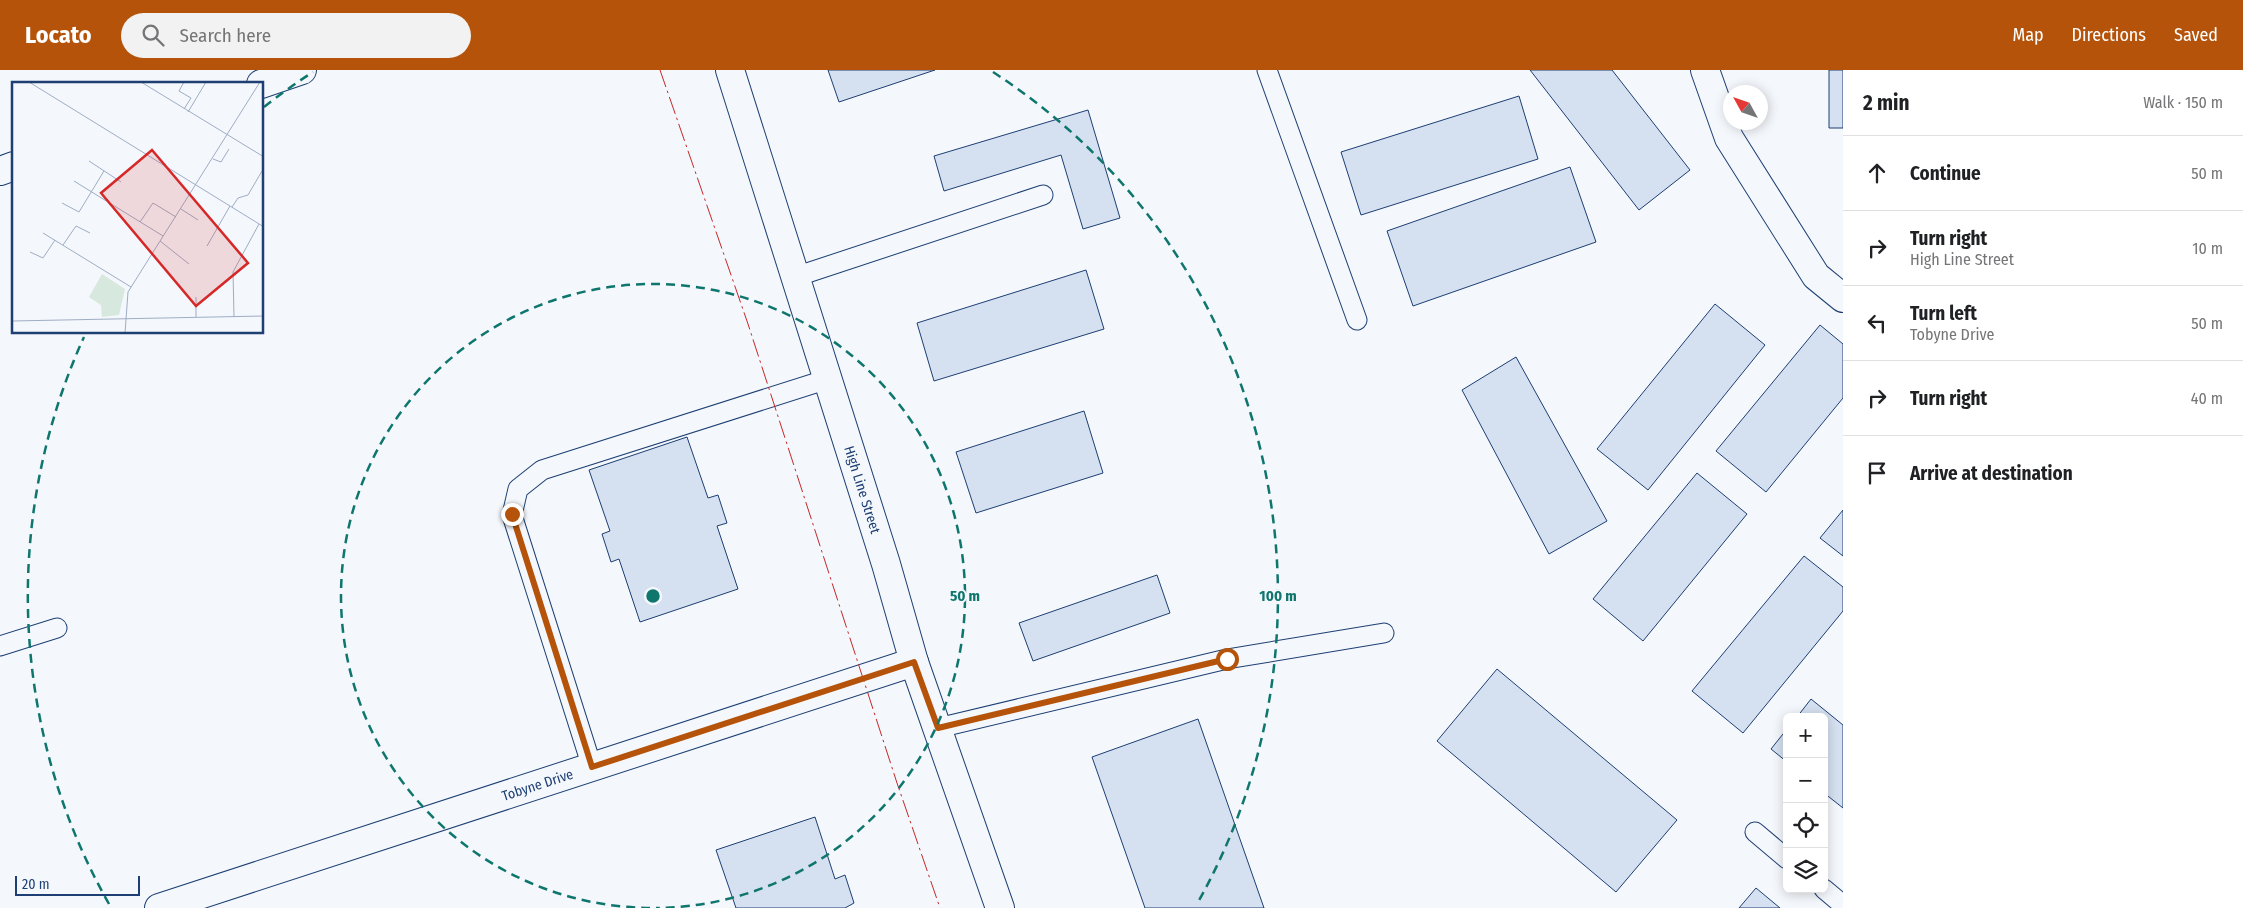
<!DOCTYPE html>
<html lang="en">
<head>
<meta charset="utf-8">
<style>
	body { margin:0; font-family:"Fira Sans Condensed",sans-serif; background:#f2f2f2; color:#202124 }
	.controls { position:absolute; right:15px; bottom:15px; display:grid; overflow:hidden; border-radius:8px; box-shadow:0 2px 12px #0003 }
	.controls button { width:45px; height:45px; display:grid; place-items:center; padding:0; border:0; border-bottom:1px solid #e0e0e0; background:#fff; color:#202124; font:25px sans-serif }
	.compass { position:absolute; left:1723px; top:15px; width:45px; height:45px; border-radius:50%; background:#fff; box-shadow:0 2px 12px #0003; rotate:310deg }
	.scale { position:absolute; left:15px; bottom:12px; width:125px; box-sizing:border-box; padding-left:5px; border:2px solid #1d3f73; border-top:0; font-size:14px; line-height:18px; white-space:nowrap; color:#1d3f73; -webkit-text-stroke:4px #f4f7fb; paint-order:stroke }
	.stop { position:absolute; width:15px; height:15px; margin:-11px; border:4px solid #b45309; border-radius:50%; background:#fff }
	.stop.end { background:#b45309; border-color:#fff; box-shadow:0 1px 5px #0008 }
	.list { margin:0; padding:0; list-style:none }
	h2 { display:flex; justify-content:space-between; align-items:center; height:65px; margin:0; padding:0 20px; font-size:21px }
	h2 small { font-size:16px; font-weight:400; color:#757577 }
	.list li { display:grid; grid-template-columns:32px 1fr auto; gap:15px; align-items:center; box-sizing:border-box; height:75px; padding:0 20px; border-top:1px solid #e0e0e0 }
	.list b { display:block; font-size:19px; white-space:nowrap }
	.list p { margin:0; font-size:16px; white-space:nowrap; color:#757577 }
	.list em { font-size:16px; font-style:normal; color:#757577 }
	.icon { flex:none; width:28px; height:28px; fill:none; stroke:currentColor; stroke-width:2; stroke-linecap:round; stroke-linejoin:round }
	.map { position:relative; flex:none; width:1843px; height:838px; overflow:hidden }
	header { display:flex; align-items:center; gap:30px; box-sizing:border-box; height:70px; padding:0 25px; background:#b45309; color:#fff }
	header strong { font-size:24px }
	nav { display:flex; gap:28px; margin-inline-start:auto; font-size:18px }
	.search { width:350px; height:45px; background:#f2f2f2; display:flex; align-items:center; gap:12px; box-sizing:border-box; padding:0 18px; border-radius:28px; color:#757577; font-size:19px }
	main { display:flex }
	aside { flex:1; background:#fff }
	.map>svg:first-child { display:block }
	.building { fill:#d5e0f0; stroke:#1d3f73 }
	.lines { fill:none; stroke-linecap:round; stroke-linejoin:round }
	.lane-casing { stroke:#1d3f73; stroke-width:21 }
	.street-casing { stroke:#1d3f73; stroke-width:30 }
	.lane { stroke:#f4f7fb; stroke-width:19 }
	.street { stroke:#f4f7fb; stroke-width:28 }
	.power { stroke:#c62828; stroke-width:1; stroke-dasharray:18 4 2.5 4; stroke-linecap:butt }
	.route { stroke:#b45309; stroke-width:6 }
	.ring { fill:none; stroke:#0f766e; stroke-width:2.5; stroke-dasharray:9 6 }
	.labels { text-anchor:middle; stroke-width:4; stroke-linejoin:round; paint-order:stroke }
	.street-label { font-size:14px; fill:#1d3f73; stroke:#f4f7fb }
	.inset-road { fill:none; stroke:#9eadc5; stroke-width:1 }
	.view { fill:#d62828; fill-opacity:0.15; stroke:#d62828; stroke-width:2.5 }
	.inset-edge { fill:none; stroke:#1d3f73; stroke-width:2.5 }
	.centre { fill:#0f766e; stroke:#f4f7fb; stroke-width:2.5 }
	.ring-label { font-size:15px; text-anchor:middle; font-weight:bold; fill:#0f766e; stroke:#f4f7fb; stroke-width:4; stroke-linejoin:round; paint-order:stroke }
</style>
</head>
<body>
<header>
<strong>Locato</strong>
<div class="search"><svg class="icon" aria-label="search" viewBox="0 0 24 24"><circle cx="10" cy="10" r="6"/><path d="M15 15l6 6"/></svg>Search here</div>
<nav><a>Map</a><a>Directions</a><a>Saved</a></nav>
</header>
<main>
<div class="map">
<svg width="1843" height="838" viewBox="0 0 1843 838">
	<rect width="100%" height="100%" fill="#f4f7fb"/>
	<!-- building -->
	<path class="building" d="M828 0H935L839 32Z
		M1530 0H1612L1690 100 1639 140Z
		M1829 0H1843V58H1829Z
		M1519 26 1538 89 1361 145 1341 82Z
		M1088 40 1120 148 1083 159 1061 85 944 121 934 86Z
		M1570 97 1596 172 1413 236 1387 161Z
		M1086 200 1104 259 934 311 917 253Z
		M1715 234 1765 275 1648 420 1597 379Z
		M1820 255 1843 274V328L1766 422 1716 381Z
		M1516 287 1607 451 1549 484 1462 320Z
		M1084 341 1103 403 976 443 956 382Z
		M687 367 708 428 718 425 727 453 717 456 738 519 640 552 619 489 611 492 602 464 610 461 589 400Z
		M1697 403 1747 444 1643 571 1593 529Z
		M1843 440V486L1820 468Z
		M1804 486 1843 517V541L1743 663 1692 621Z
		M1157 505 1170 543 1033 591 1019 553Z
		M1497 599 1677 750 1616 822 1437 671Z
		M1811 629 1843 655V738L1824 723V647H1797Z
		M1198 649 1264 838H1145L1092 687Z
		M1787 659V692L1771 679Z
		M815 747 835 809 845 805 854 833 845 838H736L716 780Z
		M1756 818 1780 838H1739Z"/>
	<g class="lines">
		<defs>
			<path id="lane" d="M1267 0 1357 250
				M795 207 1043 125
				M0 576 57 558
				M938 658 1227 589 1384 563
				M592 697 512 445 518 419 542 400 828 309
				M1755 762 1787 789
				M1824 819 1843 835"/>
			<g id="street">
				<path id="s1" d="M730 0 886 494 914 592 1000 838"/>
				<path d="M1705 0 1729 68 1816 206 1843 228"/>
				<path d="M261 14 302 0"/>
				<path d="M0 101 14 96"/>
				<path id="s2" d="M159 838 914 592"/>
			</g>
		</defs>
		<!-- lane casing -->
		<use href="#lane" class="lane-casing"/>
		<!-- street casing -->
		<use href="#street" class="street-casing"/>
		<!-- lane -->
		<use href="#lane" class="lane"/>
		<!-- street -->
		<use href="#street" class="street"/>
		<!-- power -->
		<path class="power" d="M660 0 748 254 897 713 940 838"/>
	</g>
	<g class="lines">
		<!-- route -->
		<path class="route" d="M512 444 592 697 914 592 938 658 1227 589"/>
	</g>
	<!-- distance rings -->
	<g class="ring">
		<path d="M650 838A312 312 0 1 1 656 838"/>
		<path d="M109 834A625 625 0 0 1 84 267M264 37A625 625 0 0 1 313 2M993 2A625 625 0 0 1 1197 834"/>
	</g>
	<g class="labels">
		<!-- street labels -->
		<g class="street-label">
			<text dy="5" stroke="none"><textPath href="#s1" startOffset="440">High Line Street</textPath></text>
			<text dy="5" stroke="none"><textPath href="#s2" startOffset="398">Tobyne Drive</textPath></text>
		</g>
	</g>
	<!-- overview -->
	<g transform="translate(12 12)">
		<rect width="251" height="251" fill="#f4f7fb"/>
		<path d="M90 192 113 207 107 233 90 235 89 223 77 215Z" fill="#d7e8df"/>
		<path class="inset-road" d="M17 0 252 145M129 0 252 75M172 27 179 16 167 9 172 0M176 30 194 0M201 77 209 80 217 67M77 79 109 100M62 99 151 154M50 121 67 130 92 89M220 125 226 116 236 113 250 89M169 127 186 138M128 140 141 121 164 135M31 151 119 205M148 159 177 182M51 163 64 144 78 151M195 164 218 124M18 170 31 176 43 158M184 215V235M222 235 221 190 247 142M0 239 252 234M113 251 116 210 248 0"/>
		<path class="view" d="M140 68 236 181 184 224 89 111Z"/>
		<rect width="251" height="251" class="inset-edge"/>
	</g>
	<circle cx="653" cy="526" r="8" class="centre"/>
	<g class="ring-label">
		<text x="965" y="531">50 m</text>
		<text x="1278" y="531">100 m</text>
	</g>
</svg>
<div class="controls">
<button>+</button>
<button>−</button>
<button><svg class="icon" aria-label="locate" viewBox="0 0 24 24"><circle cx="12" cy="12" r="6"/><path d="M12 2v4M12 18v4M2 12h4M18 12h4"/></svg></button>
<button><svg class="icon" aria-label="layers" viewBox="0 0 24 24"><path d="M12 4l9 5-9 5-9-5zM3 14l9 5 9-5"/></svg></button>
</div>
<svg class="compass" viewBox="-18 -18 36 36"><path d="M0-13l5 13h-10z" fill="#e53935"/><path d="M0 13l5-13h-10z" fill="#757577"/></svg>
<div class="scale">20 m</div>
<div class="stop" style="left:1227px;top:589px"></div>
<div class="stop end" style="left:512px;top:444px"></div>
</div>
<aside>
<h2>2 min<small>Walk · 150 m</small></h2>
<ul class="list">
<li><svg class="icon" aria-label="ahead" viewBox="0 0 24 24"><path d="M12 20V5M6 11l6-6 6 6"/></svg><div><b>Continue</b></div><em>50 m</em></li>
<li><svg class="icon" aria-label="right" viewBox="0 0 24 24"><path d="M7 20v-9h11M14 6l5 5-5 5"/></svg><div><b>Turn right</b><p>High Line Street</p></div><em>10 m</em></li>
<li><svg class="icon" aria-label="left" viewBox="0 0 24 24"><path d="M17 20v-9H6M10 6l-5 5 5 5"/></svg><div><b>Turn left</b><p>Tobyne Drive</p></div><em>50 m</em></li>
<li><svg class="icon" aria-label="right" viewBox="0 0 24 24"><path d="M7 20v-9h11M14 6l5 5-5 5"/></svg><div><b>Turn right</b></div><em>40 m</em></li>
<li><svg class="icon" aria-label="arrive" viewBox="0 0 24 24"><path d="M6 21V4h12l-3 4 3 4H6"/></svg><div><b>Arrive at destination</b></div></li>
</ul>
</aside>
</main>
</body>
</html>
